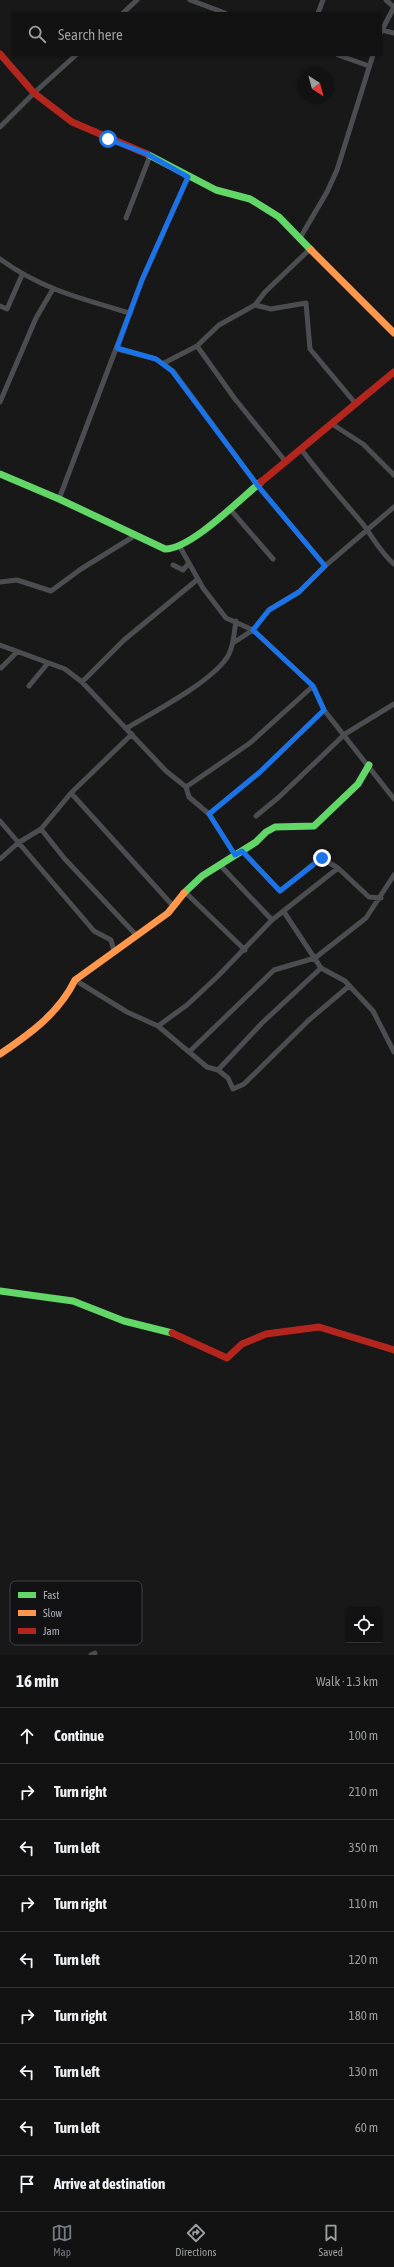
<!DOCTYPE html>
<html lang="en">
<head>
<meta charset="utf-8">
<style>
	body { margin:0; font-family:"Asap Condensed",sans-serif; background:#1f2020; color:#f1f3f6 }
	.controls { position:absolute; right:12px; bottom:12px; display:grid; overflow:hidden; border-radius:0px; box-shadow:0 1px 3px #0004 }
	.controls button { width:36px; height:36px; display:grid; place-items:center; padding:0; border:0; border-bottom:1px solid #313232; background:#121212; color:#f1f3f6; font:20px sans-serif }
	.compass { position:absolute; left:298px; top:68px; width:36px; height:36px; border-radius:50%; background:#121212; box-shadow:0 1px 3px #0004; rotate:144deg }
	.stop { position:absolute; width:12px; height:12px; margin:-9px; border:3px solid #1a73e8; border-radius:50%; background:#fff }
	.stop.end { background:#1a73e8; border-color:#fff; box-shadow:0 1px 4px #0008 }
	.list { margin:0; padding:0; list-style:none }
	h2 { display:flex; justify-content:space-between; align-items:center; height:52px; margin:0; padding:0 16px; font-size:17px }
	h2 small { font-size:13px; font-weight:400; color:#9c9e9f }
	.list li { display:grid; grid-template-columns:26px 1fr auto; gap:12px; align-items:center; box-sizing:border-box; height:56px; padding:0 16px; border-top:1px solid #313232 }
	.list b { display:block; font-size:15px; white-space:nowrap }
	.list em { font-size:13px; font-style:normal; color:#9c9e9f }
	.icon { flex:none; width:22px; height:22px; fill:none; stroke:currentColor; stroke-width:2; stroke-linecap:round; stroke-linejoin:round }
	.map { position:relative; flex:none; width:394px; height:1655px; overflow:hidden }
	.search { position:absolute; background:#121212; box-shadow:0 1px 3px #0004; left:12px; right:12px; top:12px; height:44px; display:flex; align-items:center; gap:10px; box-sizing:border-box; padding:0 14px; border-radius:0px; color:#9c9e9f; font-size:15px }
	.sheet { height:556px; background:#121212 }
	nav { display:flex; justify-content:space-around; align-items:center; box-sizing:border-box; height:56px; border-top:1px solid #313232; background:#121212; font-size:11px; color:#9c9e9f }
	nav a { display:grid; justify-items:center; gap:2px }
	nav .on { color:#777a80 }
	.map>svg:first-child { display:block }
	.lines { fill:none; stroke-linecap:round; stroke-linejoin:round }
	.street { stroke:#4c4d51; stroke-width:5 }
	.fast { stroke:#63d668; stroke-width:7 }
	.slow { stroke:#ff974d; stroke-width:7 }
	.jam { stroke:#b3261e; stroke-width:7 }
	.route { stroke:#1a73e8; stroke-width:5 }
	.key { fill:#121214; stroke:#404145; stroke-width:1 }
	.key-label { font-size:11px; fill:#aaafb8 }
</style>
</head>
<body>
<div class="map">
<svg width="394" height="1655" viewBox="0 0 394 1655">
	<rect width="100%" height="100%" fill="#181818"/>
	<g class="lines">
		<!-- street -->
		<path class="street" d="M190 0 225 13
			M123 13 137 0
			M318 13 323 0
			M382 30 394 33
			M381 32 394 7 386 0
			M338 55 369 66
			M0 127 34 93 76 55
			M126 218 150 156
			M300 238 327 192 337 170 373 55
			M0 259C41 289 82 299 130 313
			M255 305 271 309 306 303 310 349 356 404
			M0 306 7 309 22 275
			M197 346 235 399 286 462
			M117 349 156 359 173 371 258 486 325 566
			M164 363 197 346 219 325 255 305 265 292 311 248
			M0 402 36 318 53 289
			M332 424 363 444 394 475
			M301 449C320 475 341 498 362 523 373 537 380 552 394 564
			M59 499 142 280 188 177
			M230 509 273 559
			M180 547 203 588 226 618 253 630 313 686 324 710 394 799
			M173 565 183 570 189 563
			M0 582 17 580 51 591 81 569 136 535
			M233 643 253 630 269 610 299 592 325 566 394 507
			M0 645 65 669 82 682 166 771 186 787 189 797 209 814 235 855
			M1 668 17 652
			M82 682 124 640 198 579
			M29 686 48 663
			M127 728C153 712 216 680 229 654 234 644 234 632 236 621
			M186 787 250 743 313 686
			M71 793 174 907
			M209 814 260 772 324 710
			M256 816 279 797 345 734 394 704
			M0 821 94 931 111 940 114 951
			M41 829 64 858 137 936
			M242 851 280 891 321 858 338 868 369 897 381 898
			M0 859 18 843 41 829 71 793 132 734
			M220 865 272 920
			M185 892 245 950
			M284 912 321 968 345 981 373 1011 394 1052
			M75 980 127 1012 158 1026 207 1067 218 1070 228 1078 233 1089 244 1084 309 1020 349 986
			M158 1026 187 1005 217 977 272 920 338 868
			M189 1052 274 970 315 958 366 918 394 875
			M218 1070 262 1023 321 968
			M91 1655 95 1653"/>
		<!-- fast -->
		<path class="fast" d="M147 154 216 190 250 199 279 217 311 250
			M0 474 59 499 165 549C191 549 239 500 261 482
			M184 893 202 876 256 842 266 832 275 827 314 826 358 784 369 765
			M0 1291 73 1301 124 1321 172 1333"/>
		<!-- slow -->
		<path class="slow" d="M311 250 394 333
			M0 1054C30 1034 59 1013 75 980L168 913 184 893"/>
		<!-- jam -->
		<path class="jam" d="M0 54 34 93 72 122 147 154
			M261 482 394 372
			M172 1333 227 1358 242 1344 266 1334 319 1327 394 1350"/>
	</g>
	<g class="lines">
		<!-- route -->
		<path class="route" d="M108 139 147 154 188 177 142 280 117 348 156 359 172 371 258 486 325 566 299 592 269 610 253 630 313 686 324 710 260 772 209 814 235 855 242 851 280 891 322 858"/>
	</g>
	<!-- legend -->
	<rect x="10" y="1581" width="132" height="64" rx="6" class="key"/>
	<rect x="18" y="1592" width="18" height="6" fill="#63d668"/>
	<rect x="18" y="1610" width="18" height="6" fill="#ff974d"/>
	<rect x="18" y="1628" width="18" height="6" fill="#b3261e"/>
	<g class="key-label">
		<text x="43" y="1599">Fast</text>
		<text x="43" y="1617">Slow</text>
		<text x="43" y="1635">Jam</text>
	</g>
</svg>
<div class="controls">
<button><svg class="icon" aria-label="locate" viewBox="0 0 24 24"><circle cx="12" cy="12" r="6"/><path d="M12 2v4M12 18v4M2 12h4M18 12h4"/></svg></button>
</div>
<svg class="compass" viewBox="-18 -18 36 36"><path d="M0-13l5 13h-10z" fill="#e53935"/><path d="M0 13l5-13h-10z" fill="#9c9e9f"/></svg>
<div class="stop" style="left:108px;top:139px"></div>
<div class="stop end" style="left:322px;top:858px"></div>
<div class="search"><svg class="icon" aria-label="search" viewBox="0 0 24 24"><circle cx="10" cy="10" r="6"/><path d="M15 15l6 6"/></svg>Search here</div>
</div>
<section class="sheet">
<h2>16 min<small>Walk · 1.3 km</small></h2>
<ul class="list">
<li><svg class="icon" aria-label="ahead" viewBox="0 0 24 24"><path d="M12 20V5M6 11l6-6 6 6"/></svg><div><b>Continue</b></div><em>100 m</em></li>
<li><svg class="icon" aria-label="right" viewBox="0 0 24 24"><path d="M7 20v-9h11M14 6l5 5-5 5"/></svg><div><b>Turn right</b></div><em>210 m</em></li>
<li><svg class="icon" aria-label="left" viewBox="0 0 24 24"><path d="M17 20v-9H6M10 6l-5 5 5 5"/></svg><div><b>Turn left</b></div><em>350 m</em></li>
<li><svg class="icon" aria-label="right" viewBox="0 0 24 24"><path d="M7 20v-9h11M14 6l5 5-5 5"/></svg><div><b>Turn right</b></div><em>110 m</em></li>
<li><svg class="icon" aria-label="left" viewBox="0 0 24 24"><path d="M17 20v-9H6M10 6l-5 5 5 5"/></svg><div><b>Turn left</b></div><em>120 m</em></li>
<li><svg class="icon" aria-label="right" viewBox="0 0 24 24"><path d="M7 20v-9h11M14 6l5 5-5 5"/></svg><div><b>Turn right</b></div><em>180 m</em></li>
<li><svg class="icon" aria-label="left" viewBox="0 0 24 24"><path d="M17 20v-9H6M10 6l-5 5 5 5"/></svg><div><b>Turn left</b></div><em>130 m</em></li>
<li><svg class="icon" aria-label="left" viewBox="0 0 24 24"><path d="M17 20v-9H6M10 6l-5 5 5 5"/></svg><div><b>Turn left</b></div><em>60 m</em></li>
<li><svg class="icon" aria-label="arrive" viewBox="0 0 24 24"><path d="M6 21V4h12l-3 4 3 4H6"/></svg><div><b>Arrive at destination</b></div></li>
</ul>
</section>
<nav>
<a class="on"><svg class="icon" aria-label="map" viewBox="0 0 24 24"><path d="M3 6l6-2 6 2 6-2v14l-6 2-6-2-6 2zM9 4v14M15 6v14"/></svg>Map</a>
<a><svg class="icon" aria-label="directions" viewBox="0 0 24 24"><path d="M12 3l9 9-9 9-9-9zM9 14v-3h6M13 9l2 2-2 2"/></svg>Directions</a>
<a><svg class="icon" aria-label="saved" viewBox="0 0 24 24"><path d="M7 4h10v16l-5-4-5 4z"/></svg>Saved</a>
</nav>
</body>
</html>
